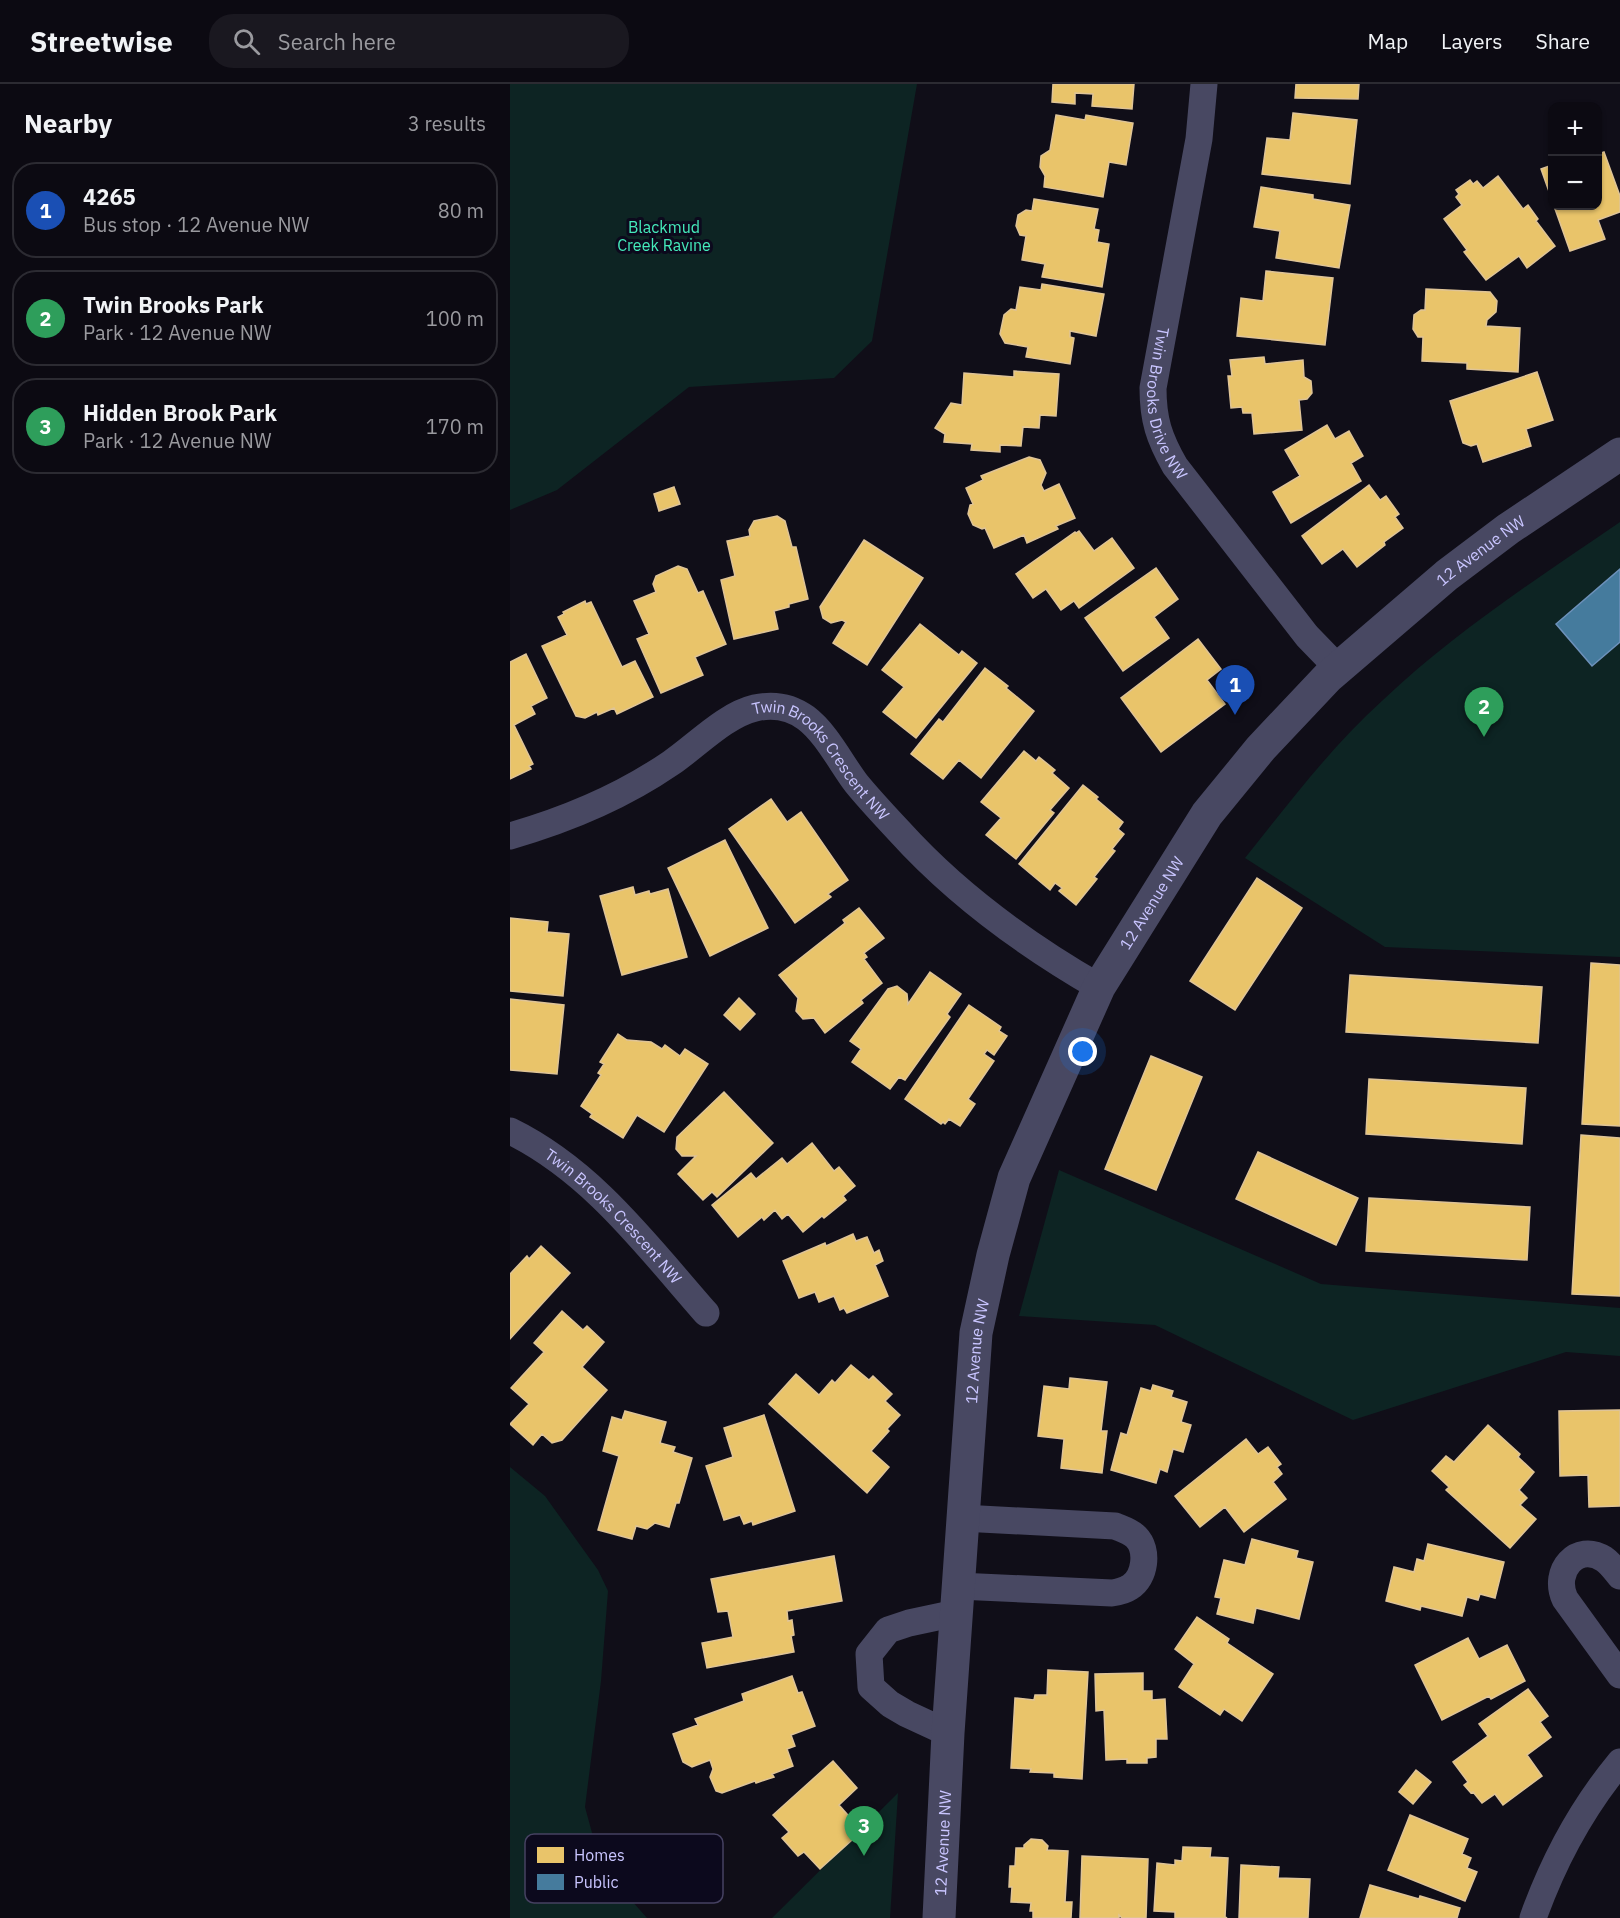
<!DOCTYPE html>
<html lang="en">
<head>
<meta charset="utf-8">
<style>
	body { margin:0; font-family:"IBM Plex Sans",sans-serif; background:#1a1820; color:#f1f3f6 }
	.controls { position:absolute; right:18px; top:18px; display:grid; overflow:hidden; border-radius:12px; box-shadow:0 2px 4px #0004 }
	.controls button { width:54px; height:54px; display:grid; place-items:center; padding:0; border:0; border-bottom:2px solid #2c2b32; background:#0c0a12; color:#f1f3f6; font:30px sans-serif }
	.you { position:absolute; left:573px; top:968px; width:21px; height:21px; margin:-15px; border:4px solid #fff; border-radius:50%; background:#1a73e8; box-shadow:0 0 0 9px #1a73e833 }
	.badge { display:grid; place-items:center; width:39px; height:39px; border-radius:50%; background:#8885ae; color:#fff; font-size:20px; font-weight:700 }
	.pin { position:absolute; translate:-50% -50px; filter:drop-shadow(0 2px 3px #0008) }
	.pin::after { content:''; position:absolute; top:32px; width:21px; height:18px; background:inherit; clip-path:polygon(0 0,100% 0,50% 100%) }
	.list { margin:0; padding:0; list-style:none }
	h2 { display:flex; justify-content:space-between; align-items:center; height:78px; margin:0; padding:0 24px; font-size:26px }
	h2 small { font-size:20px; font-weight:400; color:#9a9a9f }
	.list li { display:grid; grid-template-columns:39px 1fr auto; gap:18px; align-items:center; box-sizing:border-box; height:96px; margin:0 12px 12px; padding:0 12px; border:2px solid #2c2b32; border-radius:24px }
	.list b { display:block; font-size:22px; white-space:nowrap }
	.list p { margin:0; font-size:20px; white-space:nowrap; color:#9a9a9f }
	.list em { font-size:20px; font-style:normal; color:#9a9a9f }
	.icon { flex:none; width:33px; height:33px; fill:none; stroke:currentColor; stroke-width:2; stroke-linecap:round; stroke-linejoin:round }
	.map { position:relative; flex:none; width:1110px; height:1834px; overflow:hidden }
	header { display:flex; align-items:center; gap:36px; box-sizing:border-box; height:84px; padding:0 30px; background:#0c0a12; border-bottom:2px solid #2c2b32 }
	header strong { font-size:28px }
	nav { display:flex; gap:33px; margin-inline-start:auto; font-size:21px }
	.search { width:420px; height:54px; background:#1a1820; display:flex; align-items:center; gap:15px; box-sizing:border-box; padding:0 21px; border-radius:24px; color:#9a9a9f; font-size:22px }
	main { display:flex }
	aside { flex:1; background:#0c0a12 }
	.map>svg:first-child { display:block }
	.green { fill:#0d2423 }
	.homes { fill:#e9c46a; stroke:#dfc497; stroke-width:1.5 }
	.public { fill:#457b9d; stroke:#6d91ba; stroke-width:1.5 }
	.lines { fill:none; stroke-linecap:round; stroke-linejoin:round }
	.minor { stroke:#484862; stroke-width:27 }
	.tertiary { stroke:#484862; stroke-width:33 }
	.labels { text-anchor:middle; stroke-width:6; stroke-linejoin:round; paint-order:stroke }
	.park-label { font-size:16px; fill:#45ebbb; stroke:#0c091d }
	.street-label { font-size:16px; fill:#c9c5ff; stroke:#0c091d }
	.key { fill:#0c091d; stroke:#454161; stroke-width:1.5 }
	.key-label { font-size:16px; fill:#c9c5ff }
</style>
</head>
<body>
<header>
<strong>Streetwise</strong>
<div class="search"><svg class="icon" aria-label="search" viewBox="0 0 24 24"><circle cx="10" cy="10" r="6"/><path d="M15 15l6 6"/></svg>Search here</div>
<nav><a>Map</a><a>Layers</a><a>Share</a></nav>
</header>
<main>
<aside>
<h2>Nearby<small>3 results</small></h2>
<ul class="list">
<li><span class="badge" style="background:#1a4fb4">1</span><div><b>4265</b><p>Bus stop · 12 Avenue NW</p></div><em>80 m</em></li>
<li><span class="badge" style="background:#2e9e5b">2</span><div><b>Twin Brooks Park</b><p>Park · 12 Avenue NW</p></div><em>100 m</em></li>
<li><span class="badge" style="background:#2e9e5b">3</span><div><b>Hidden Brook Park</b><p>Park · 12 Avenue NW</p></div><em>170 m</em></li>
</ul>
</aside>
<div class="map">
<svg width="1110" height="1834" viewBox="0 0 1110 1834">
	<rect width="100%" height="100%" fill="#100e18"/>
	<!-- green -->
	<path class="green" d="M0 0H407L362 257 324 294 179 303 47 406 0 426Z
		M1110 438V873L875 863 735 774C779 719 821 663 873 616 945 548 1028 494 1110 438Z
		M549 1086 811 1200 1110 1224V1272L1056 1268 843 1336 645 1241 509 1232Z
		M0 1383 35 1412 88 1486 98 1507 91 1597 75 1723 91 1782 137 1834H0Z
		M388 1709 380 1834H262Z"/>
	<!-- homes -->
	<path class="homes" d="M543 0H624L622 25 582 22 583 10 565 9V20L542 18Z
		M786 0H849L848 15 785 14Z
		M783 29 847 36 840 100 752 90 757 54 780 56Z
		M546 31 575 36 576 31 623 39 616 81 599 78 593 113 534 103 535 92 530 83 531 72 540 66Z
		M1094 68 1110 112V128L1088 136 1095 155 1060 167 1044 122H1088V70Z
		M1042 81V116L1031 85Z
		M988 92 1013 125 1018 121 1028 135 1026 137 1045 162 1017 184 1009 172 976 196 954 168 957 166 934 135 952 121 946 113 949 110 946 106 960 96 963 100 967 97 973 104Z
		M751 103 803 111V115L840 121 829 184 766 174 770 147 744 143Z
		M524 115 588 125 584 145 589 146 587 158 599 160 592 203 532 193 535 180 512 176 516 152 510 151 506 142 508 131 516 126 522 127Z
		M756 187 823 194 815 261 727 252 731 214 753 217Z
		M532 200 594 210 586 252 560 247V253L564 254 560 280 516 273 518 263 495 259 490 250 494 231 501 225 506 226 510 203 531 206Z
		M916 205 980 208 987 217 986 228 977 236 976 242 1010 244 1008 288 957 285V279L912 277 913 253H908L903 245 904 231 911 226H915Z
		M754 273 755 280 793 276 794 293 801 297 802 309 797 315 789 316 792 346 744 350 742 329H733L732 323 721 324 718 292H722L720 276Z
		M504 287 549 290 546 332 530 331 529 344 513 343 511 362 490 361V368L461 366 462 360 434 358 435 350 425 344 441 319 452 321 454 289 504 293Z
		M1027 288 1043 336 1016 345 1021 362 973 378 967 360 961 362 953 359 940 317Z
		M817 341 825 355 839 347 853 372 841 379 851 397 781 439 763 408 790 392 775 366Z
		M519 373 530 376 536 389 531 401 534 407 549 400 565 434 546 442 548 445 517 459 514 451 484 464 475 444 472 445 463 441 458 430 460 421 463 420 456 404 473 396 471 392Z
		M859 401 870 416 876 412 889 430 885 433 893 444 874 458 875 461 847 483 833 465 812 480 792 452Z
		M164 403 170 420 149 427 144 410Z
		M267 432 275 437 282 463H286L298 515 279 520V523L264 527 268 545 224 555 211 496 225 492 217 457 240 452 239 446 244 437Z
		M569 447 584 467 602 454 624 484 569 524 564 517 551 526 536 505 523 514 506 490 565 448 566 449Z
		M354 456 413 494 357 581 323 559 336 538 332 536 321 539 313 534 310 523Z
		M168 482 177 485 188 509 193 507 216 560 185 573 193 591 151 609 127 555 139 550 124 517 146 508 143 500 146 492Z
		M646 484 668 515 644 533 659 554 613 587 575 534Z
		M75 517 76 520 81 518 112 583 125 577 143 613 107 630 104 624 88 631 87 628 75 634 66 632 32 562 57 551 48 533 54 530 53 528Z
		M410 540 449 571 452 567 467 579 406 654 373 628 394 603 372 586Z
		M688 555 711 585 697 596 715 620 651 668 611 614Z
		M16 570 37 614 21 622 25 630 4 641 23 680 19 682 21 685 0 695V578Z
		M475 584 498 602 496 604 524 627 471 694 449 676 433 695 401 670 429 635 433 638Z
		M514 667 526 677 529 673 545 686 542 689 559 704 540 726 544 729 506 775 476 751 491 734 471 718Z
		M573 701 588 713 586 715 613 738 608 745 614 750 602 765 605 767 584 793 587 795 566 821 549 807 552 804 545 799 540 806 509 780Z
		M261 715 277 738 291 728 338 796 318 810 321 813 285 839 219 745Z
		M215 756 258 844 200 872 158 784Z
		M747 794 792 824 725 926 680 897Z
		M123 803 125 811 139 807 140 810 158 805 177 873 112 891 90 812Z
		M349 824 374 854 354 869 357 873 354 875 372 899 351 916 353 919 315 949 304 934 293 935 286 927 288 914 269 891 335 839 333 836Z
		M0 834 38 838 37 848 59 850 53 912 0 907Z
		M1081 879 1110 881V1042L1072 1040Z
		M420 888 451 910 437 930 440 933 395 996 389 993 380 1005 342 978 351 965 340 957 378 905 387 902 397 910 398 920Z
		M840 891 1032 903 1028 959 836 948Z
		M229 914 245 930 230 946 214 931Z
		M0 915 54 921 47 990 0 986Z
		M459 921 491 943 489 947 497 952 484 971 477 966 474 970 484 977 458 1015 465 1020 450 1042 439 1035 435 1040 433 1038 431 1040 395 1015Z
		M108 950 117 956 141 958 152 965 155 961 170 972 175 965 198 980 154 1048 127 1031 113 1054 80 1033 82 1030 71 1022 91 991 88 989 94 980 90 978Z
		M641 972 692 993 646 1106 595 1085Z
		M859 995 1016 1004 1012 1060 856 1050Z
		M214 1008 263 1059 207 1113 202 1108 193 1116 168 1090 186 1072H172L166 1065 167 1053Z
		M1071 1051 1110 1054V1212L1062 1210Z
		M302 1059 324 1087 329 1083 345 1102 333 1112 336 1116 314 1134 312 1132 293 1148 278 1130 272 1135 265 1126 254 1136 252 1133 228 1153 202 1121 241 1089 246 1095 272 1074 277 1080Z
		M748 1068 848 1114 826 1161 726 1115Z
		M859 1114 1020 1123 1017 1176 856 1167Z
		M343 1150 346 1157 357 1153 364 1169 369 1166 373 1177 365 1181 378 1212 337 1229 334 1224 330 1226 324 1212 309 1218 305 1208 289 1214 273 1177 315 1159 316 1162Z
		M31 1162 60 1189 0 1255V1190L17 1172 19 1175Z
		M52 1227 73 1246 77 1242 94 1258 72 1283 97 1306 52 1356 42 1359 32 1350 23 1361 0 1340 19 1320 1 1304 34 1268 24 1259Z
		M341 1281 359 1296 363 1292 382 1310 375 1317 390 1331 377 1345 379 1347 361 1367 379 1383 357 1409 259 1320 286 1290 309 1311 322 1296 325 1299Z
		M560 1294 597 1298 591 1347H597L592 1389 551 1384 554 1355 528 1352 534 1302 559 1305Z
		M643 1301 663 1307 661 1313 677 1318 671 1338 681 1341 673 1368 663 1365 657 1388 650 1385 646 1399 601 1386 611 1349 617 1351 631 1304 641 1307Z
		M1110 1326V1422L1079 1423 1078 1391 1050 1392 1049 1327Z
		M115 1327 156 1338 150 1359 165 1363 163 1368 182 1374 169 1419H166L159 1443 145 1439 137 1445 126 1442 122 1455 88 1446 109 1372 93 1367 102 1333 112 1336Z
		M254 1331 285 1427 243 1441 242 1437 234 1440 230 1431 214 1436 196 1382 223 1373 214 1344Z
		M978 1341 1010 1370 1008 1373 1024 1388 1009 1406 1017 1414 1010 1421 1026 1435 1000 1464 936 1406 939 1403 922 1387 936 1372 944 1378Z
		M736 1355 748 1370 758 1363 771 1380 767 1383 772 1390 763 1398 776 1415 734 1448 715 1423 690 1443 665 1412Z
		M742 1455 788 1467 786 1474 803 1478 789 1535 746 1524 743 1539 707 1530 711 1514 705 1513 714 1476 735 1481Z
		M918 1460 994 1478 985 1514 970 1510 968 1516 957 1513 952 1532 911 1522 910 1526 876 1517 884 1483 904 1488 907 1475 914 1477Z
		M324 1472 332 1517 277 1527 278 1537 282 1536 284 1551 281 1552 284 1568 197 1584 192 1559 223 1553 218 1527 208 1528 201 1495Z
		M687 1533 719 1555 717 1559 763 1590 732 1637 714 1625 710 1631 669 1603 684 1580 665 1565Z
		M958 1554 969 1575 997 1561 1015 1597 981 1615 979 1612 932 1636 905 1581Z
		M538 1586 578 1588 572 1695 544 1693V1689L520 1688 521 1685 501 1684 505 1614 524 1616 525 1611H537Z
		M633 1589V1607H642V1616L655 1615 657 1655H646V1673L637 1674V1679H617V1675L596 1676 594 1626 586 1627 585 1590Z
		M282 1592 288 1609 292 1608 305 1642 281 1651 285 1662 277 1665 283 1682 262 1690 264 1693 246 1699 245 1697 212 1709 206 1707 200 1693 203 1685 200 1676 182 1683 173 1678 163 1650 188 1641 185 1635 234 1617 232 1610Z
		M1018 1605 1038 1632 1030 1638 1041 1653 1017 1671 1032 1692 993 1721 985 1710 972 1719 963 1708 961 1709 954 1701 958 1698 943 1678 978 1652 969 1640Z
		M323 1677 347 1704 329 1721 352 1747 310 1785 294 1768 288 1772 272 1754 279 1748 263 1731Z
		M906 1686 921 1698 903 1720 889 1708Z
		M900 1731 958 1755 952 1770 961 1774 957 1784 967 1788 955 1817 878 1786Z
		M521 1755 532 1756 538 1762 537 1766 558 1767 555 1818H562L561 1834H523V1827H520L521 1819 501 1818 502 1803H499L500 1782H505L506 1764H514V1761Z
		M673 1763 701 1764 700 1773 718 1774 715 1833 717 1834H665V1828L644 1827 647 1779 665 1781V1776L672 1777Z
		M572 1772 638 1775 636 1834H612L609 1831V1834H570Z
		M731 1781 769 1783 768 1794 800 1795 798 1834H729Z
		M860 1801 909 1815 910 1812 950 1824 947 1834H850Z"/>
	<!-- public -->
	<path class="public" d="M1110 485V558L1082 582 1046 540Z"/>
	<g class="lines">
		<!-- minor -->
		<g class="minor">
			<path id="s1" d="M694 0 689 55 643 304C643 336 649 354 665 382L797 552 827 583"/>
			<path id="s2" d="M0 752C56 736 113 712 161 679 186 662 215 631 245 624 263 620 281 623 296 634 316 649 331 679 346 699 359 715 374 731 389 747 445 809 516 861 589 903"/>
			<path id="s3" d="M0 1047C82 1087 137 1162 196 1229"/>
			<path d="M1110 1492C1105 1486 1100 1479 1094 1475 1067 1458 1042 1487 1055 1515L1110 1591"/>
			<path d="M448 1502 602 1509C609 1508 614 1507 620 1503 635 1494 639 1466 626 1453 620 1447 612 1445 605 1442L452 1434"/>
			<path d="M438 1649 397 1630 380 1620 361 1603 359 1570 378 1546 399 1539 446 1529"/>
			<path d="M1023 1834C1043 1778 1072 1724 1110 1678"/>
		</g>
		<!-- tertiary -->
		<path class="tertiary" id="s4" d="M429 1834 438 1649 466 1249 483 1171 504 1094 589 903 697 730 751 664 818 593 937 491 998 445 1110 370"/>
	</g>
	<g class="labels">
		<!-- park labels -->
		<g class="park-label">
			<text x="154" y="149">Blackmud<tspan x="154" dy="18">Creek Ravine</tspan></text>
		</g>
		<!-- street labels -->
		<g class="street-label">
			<text dy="6" stroke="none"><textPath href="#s1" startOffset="326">Twin Brooks Drive NW</textPath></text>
			<text dy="6" stroke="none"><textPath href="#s4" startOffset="1540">12 Avenue NW</textPath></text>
			<text dy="6" stroke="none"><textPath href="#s2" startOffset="368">Twin Brooks Crescent NW</textPath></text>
			<text dy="6" stroke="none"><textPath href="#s4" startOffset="1054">12 Avenue NW</textPath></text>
			<text dy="6" stroke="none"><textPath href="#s3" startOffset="135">Twin Brooks Crescent NW</textPath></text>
			<text dy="6" stroke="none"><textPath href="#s4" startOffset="568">12 Avenue NW</textPath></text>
			<text dy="6" stroke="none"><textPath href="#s4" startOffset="75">12 Avenue NW</textPath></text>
		</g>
	</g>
	<!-- legend -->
	<rect x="15" y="1750" width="198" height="69" rx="9" class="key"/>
	<rect x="27" y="1763" width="27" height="16" fill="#e9c46a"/>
	<rect x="27" y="1790" width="27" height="16" fill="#457b9d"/>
	<g class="key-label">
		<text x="64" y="1777">Homes</text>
		<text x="64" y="1804">Public</text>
	</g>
</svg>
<div class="controls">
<button>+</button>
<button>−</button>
</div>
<div class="you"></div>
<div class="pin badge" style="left:725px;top:631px;background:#1a4fb4">1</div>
<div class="pin badge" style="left:974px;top:653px;background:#2e9e5b">2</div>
<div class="pin badge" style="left:354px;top:1772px;background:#2e9e5b">3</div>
</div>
</main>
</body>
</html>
